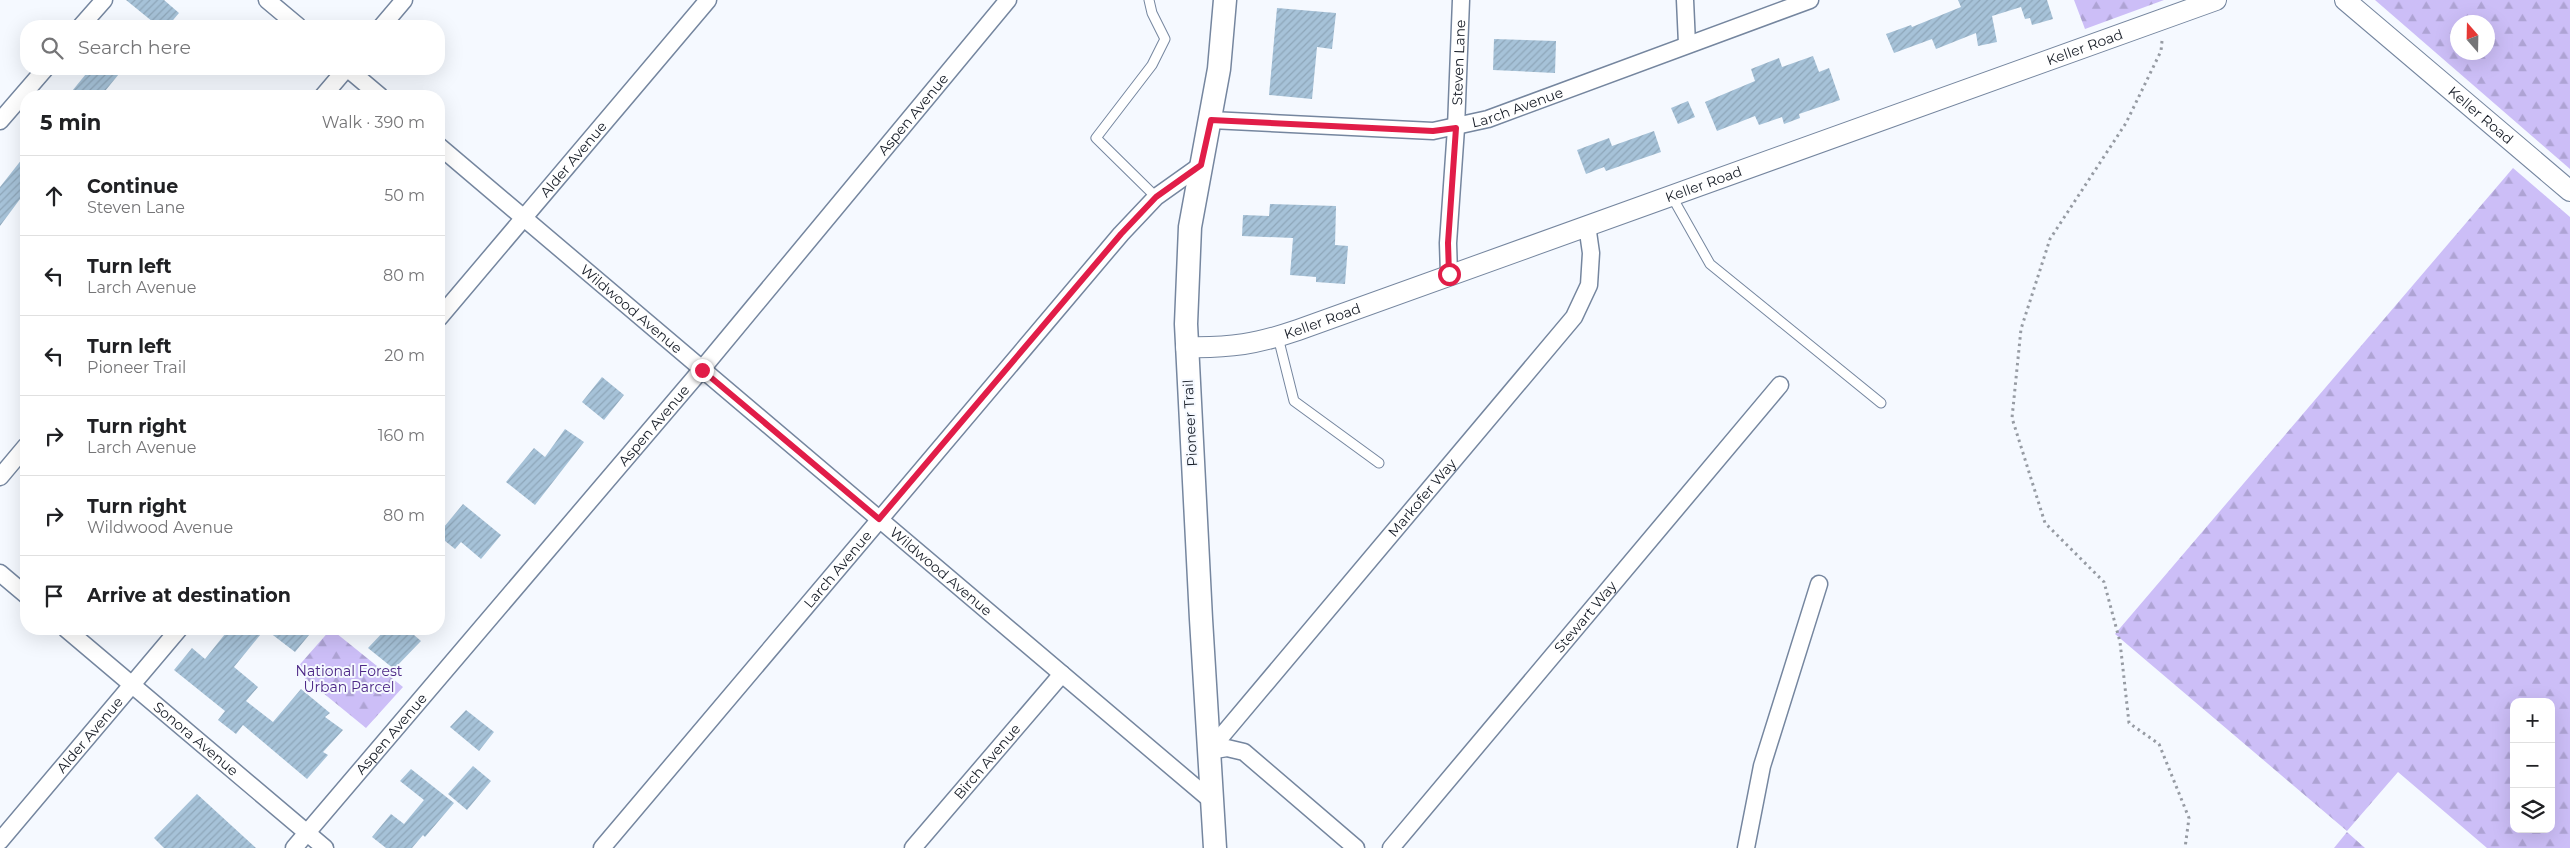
<!DOCTYPE html>
<html lang="en">
<head>
<meta charset="utf-8">
<style>
	body { margin:0; font-family:Montserrat,sans-serif; background:#f6f6f6; color:#202124 }
	.controls { position:absolute; right:15px; bottom:15px; display:grid; overflow:hidden; border-radius:10px; box-shadow:0 5px 20px #0002 }
	.controls button { width:45px; height:45px; display:grid; place-items:center; padding:0; border:0; border-bottom:1px solid #e0e0e0; background:#fff; color:#202124; font:25px sans-serif }
	.compass { position:absolute; left:2450px; top:15px; width:45px; height:45px; border-radius:50%; background:#fff; box-shadow:0 5px 20px #0002; rotate:340deg }
	.stop { position:absolute; width:15px; height:15px; margin:-11px; border:4px solid #e11d48; border-radius:50%; background:#fff }
	.stop.end { background:#e11d48; border-color:#fff; box-shadow:0 1px 5px #0008 }
	.list { margin:0; padding:0; list-style:none }
	h2 { display:flex; justify-content:space-between; align-items:center; height:65px; margin:0; padding:0 20px; font-size:21px }
	h2 small { font-size:16px; font-weight:400; color:#757577 }
	.list li { display:grid; grid-template-columns:32px 1fr auto; gap:15px; align-items:center; box-sizing:border-box; height:80px; padding:0 20px; border-top:1px solid #e0e0e0 }
	.list b { display:block; font-size:19px; white-space:nowrap }
	.list p { margin:0; font-size:16px; white-space:nowrap; color:#757577 }
	.list em { font-size:16px; font-style:normal; color:#757577 }
	.icon { flex:none; width:28px; height:28px; fill:none; stroke:currentColor; stroke-width:2; stroke-linecap:round; stroke-linejoin:round }
	.map { position:relative; flex:none; width:2570px; height:848px; overflow:hidden }
	.search { position:absolute; background:#fff; box-shadow:0 5px 20px #0002; left:20px; top:20px; width:425px; height:55px; display:flex; align-items:center; gap:12px; box-sizing:border-box; padding:0 18px; border-radius:20px; color:#757577; font-size:19px }
	.panel { position:absolute; background:#fff; box-shadow:0 5px 20px #0002; left:20px; top:90px; width:425px; height:545px; border-radius:20px }
	.map>svg:first-child { display:block }
	.forest { fill:url(#forest-firs); fill-rule:evenodd }
	.building { fill:url(#building-hatch) }
	.lines { fill:none; stroke-linecap:round; stroke-linejoin:round }
	.service-casing { stroke:#75869f; stroke-width:11 }
	.minor-casing { stroke:#75869f; stroke-width:19 }
	.tertiary-casing { stroke:#75869f; stroke-width:22 }
	.secondary-casing { stroke:#75869f; stroke-width:25 }
	.path { stroke:#969ba3; stroke-width:3; stroke-dasharray:2.5 4; stroke-linecap:butt }
	.service { stroke:#fff; stroke-width:9 }
	.minor { stroke:#fff; stroke-width:16 }
	.tertiary { stroke:#fff; stroke-width:20 }
	.secondary { stroke:#fff; stroke-width:22 }
	.route { stroke:#e11d48; stroke-width:6 }
	.labels { text-anchor:middle; stroke-width:4; stroke-linejoin:round; paint-order:stroke }
	.street-label { font-size:14px; fill:#161c26; stroke:#f5f9ff }
	.park-label { font-size:14px; fill:#4c2786; stroke:#f5f9ff }
</style>
</head>
<body>
<div class="map">
<svg width="2570" height="848" viewBox="0 0 2570 848">
	<defs>
		<pattern id="forest-firs" width="22" height="20" patternUnits="userSpaceOnUse" patternTransform="scale(1.25)"><rect width="22" height="20" fill="#ccbef7"/><path d="M5 1l3.5 6h-7zM16 11l3.5 6h-7z" fill="#aea3d4"/></pattern>
		<pattern id="building-hatch" width="6" height="6" patternUnits="userSpaceOnUse" patternTransform="scale(1.25)"><rect width="6" height="6" fill="#a6c2d8"/><path d="M-1 1l2-2M0 6l6-6M5 7l2-2" fill="none" stroke="#8ea6b9"/></pattern>
	</defs>
	<rect width="100%" height="100%" fill="#f5f9ff"/>
	<!-- forest -->
	<path class="forest" d="M2074 0H2164L2085 29Z
		M2375 0H2570V169ZM2458 22H2488V52H2458Z
		M2513 168 2570 217V848H2487L2398 772 2347 831 2115 634ZM2514 702H2551V829H2514Z
		M331 629 403 687 366 728 295 670Z
		M2347 832 2365 848H2334Z"/>
	<!-- building -->
	<path class="building" d="M126 0H164L179 13 168 26H158Z
		M1958 0H2047L2053 19 2032 25 2030 18 2025 19 2021 7 1992 16 1997 42 1978 46 1976 33 1936 49 1932 39 1894 53 1886 34 1911 25 1912 27 1961 7Z
		M1277 8 1336 13 1332 49 1317 47 1312 99 1269 95Z
		M1494 39 1556 41 1555 73 1493 70Z
		M1813 56 1819 72 1829 68 1840 100 1799 114 1800 118 1784 124 1782 117 1759 125 1755 116 1717 131 1705 102 1755 81 1751 69 1779 58 1782 67Z
		M90 69H123L101 96H68Z
		M1688 101 1695 117 1678 124 1671 108Z
		M1654 131 1661 152 1606 171 1604 167 1586 174 1577 150 1609 138 1612 146Z
		M26 154V191L0 226V187Z
		M1270 204 1336 206 1335 245 1348 246 1345 284 1316 282V277L1290 275 1293 238 1242 236 1243 215 1269 216Z
		M602 377 624 395 604 420 582 402Z
		M565 429 584 442 535 505 506 482 534 448 545 457Z
		M463 504 501 535 481 559 461 542 455 549 439 536V533Z
		M229 629H265L234 667 258 687 246 701 273 722 301 689 330 713 325 717 343 730 323 752 328 755 307 779 243 725 236 734 218 720 225 711 174 670 192 648 205 659Z
		M265 629H314L295 652Z
		M386 629H407L421 641 394 669 368 648Z
		M466 710 494 732 479 751 450 727Z
		M473 766 491 781 467 810 448 794Z
		M411 769 454 803 425 837 423 835 412 848H386L372 837 391 814 404 824 424 800 400 781Z
		M197 794 256 848H164L154 838Z"/>
	<g class="lines">
		<defs>
			<path id="service" d="M1149 0 1152 13 1165 39 1152 65 1096 138 1156 197
				M1671 195 1710 264 1881 403
				M1278 337 1294 401 1379 463"/>
			<g id="minor">
				<path d="M267 0 298 26"/>
				<path d="M1685 0 1687 44"/>
				<path d="M81 26 104 0"/>
				<path d="M382 26 404 0"/>
				<path d="M348 69 380 96"/>
				<path d="M323 96 346 69"/>
				<path id="s1" d="M1211 120 1433 131 1488 119 1810 0"/>
				<path d="M0 121 45 69"/>
				<path id="s2" d="M439 146 1213 802"/>
				<path id="s3" d="M1449 274 1448 243 1456 128 1461 0"/>
				<path id="s4" d="M439 318 708 0"/>
				<path d="M0 477 26 446"/>
				<path d="M0 573 26 595"/>
				<path id="s5" d="M66 629 325 848"/>
				<path id="s6" d="M1209 751 1574 317 1589 285 1591 253 1587 225"/>
				<path d="M1209 751 1227 748 1244 752 1356 848"/>
				<path id="s7" d="M0 841 179 629"/>
				<path id="s8" d="M294 848 702 369 1008 0"/>
				<path id="s9" d="M602 848 1121 234 1156 197 1201 165"/>
				<path id="s10" d="M913 848 1062 674"/>
				<path id="s11" d="M1391 848 1780 385"/>
				<path d="M1746 848 1762 766 1819 584"/>
			</g>
			<g id="tertiary">
				<path id="s12" d="M2345 0 2570 191"/>
				<path id="s13" d="M1186 347C1231 348 1257 344 1298 330L2216 0"/>
			</g>
			<path id="secondary" d="M1215 848 1201 619 1186 324 1190 227 1219 69 1225 0"/>
		</defs>
		<!-- service casing -->
		<use href="#service" class="service-casing"/>
		<!-- minor casing -->
		<use href="#minor" class="minor-casing"/>
		<!-- tertiary casing -->
		<use href="#tertiary" class="tertiary-casing"/>
		<!-- secondary casing -->
		<use href="#secondary" class="secondary-casing"/>
		<!-- path -->
		<path class="path" d="M2162 41 2161 51 2126 123 2050 239 2021 329 2012 418 2045 523 2104 582 2120 642 2129 723 2159 744 2189 818 2185 848"/>
		<!-- service -->
		<use href="#service" class="service"/>
		<!-- minor -->
		<use href="#minor" class="minor"/>
		<!-- tertiary -->
		<use href="#tertiary" class="tertiary"/>
		<!-- secondary -->
		<use href="#secondary" class="secondary"/>
	</g>
	<g class="lines">
		<!-- route -->
		<path class="route" d="M702 370 879 519 1121 234 1156 197 1201 165 1211 120 1433 131 1456 128 1448 243 1449 274"/>
	</g>
	<g class="labels">
		<!-- street labels -->
		<g class="street-label">
			<text dy="5" stroke="none"><textPath href="#s13" startOffset="950">Keller Road</textPath></text>
			<text dy="5" stroke="none"><textPath href="#s3" startOffset="212">Steven Lane</textPath></text>
			<text dy="5" stroke="none"><textPath href="#s1" startOffset="310">Larch Avenue</textPath></text>
			<text dy="5" stroke="none"><textPath href="#s8" startOffset="960">Aspen Avenue</textPath></text>
			<text dy="5" stroke="none"><textPath href="#s12" startOffset="178">Keller Road</textPath></text>
			<text dy="5" stroke="none"><textPath href="#s4" startOffset="208">Alder Avenue</textPath></text>
			<text dy="5" stroke="none"><textPath href="#s13" startOffset="545">Keller Road</textPath></text>
			<text dy="5" stroke="none"><textPath href="#s2" startOffset="252">Wildwood Avenue</textPath></text>
			<text dy="5" stroke="none"><textPath href="#s13" startOffset="140">Keller Road</textPath></text>
			<text transform="translate(1190 423) rotate(-93)" y="5">Pioneer Trail</text>
			<text dy="5" stroke="none"><textPath href="#s8" startOffset="555">Aspen Avenue</textPath></text>
			<text dy="5" stroke="none"><textPath href="#s6" startOffset="331">Markofer Way</textPath></text>
			<text dy="5" stroke="none"><textPath href="#s9" startOffset="365">Larch Avenue</textPath></text>
			<text dy="5" stroke="none"><textPath href="#s2" startOffset="658">Wildwood Avenue</textPath></text>
			<text dy="5" stroke="none"><textPath href="#s11" startOffset="302">Stewart Way</textPath></text>
			<text dy="5" stroke="none"><textPath href="#s8" startOffset="150">Aspen Avenue</textPath></text>
			<text dy="5" stroke="none"><textPath href="#s7" startOffset="139">Alder Avenue</textPath></text>
			<text dy="5" stroke="none"><textPath href="#s5" startOffset="170">Sonora Avenue</textPath></text>
			<text dy="5" stroke="none"><textPath href="#s10" startOffset="114">Birch Avenue</textPath></text>
		</g>
		<!-- park labels -->
		<g class="park-label">
			<text x="349" y="676">National Forest<tspan x="349" dy="16">Urban Parcel</tspan></text>
		</g>
	</g>
</svg>
<div class="controls">
<button>+</button>
<button>−</button>
<button><svg class="icon" aria-label="layers" viewBox="0 0 24 24"><path d="M12 4l9 5-9 5-9-5zM3 14l9 5 9-5"/></svg></button>
</div>
<svg class="compass" viewBox="-18 -18 36 36"><path d="M0-13l5 13h-10z" fill="#e53935"/><path d="M0 13l5-13h-10z" fill="#757577"/></svg>
<div class="stop" style="left:1449px;top:274px"></div>
<div class="stop end" style="left:702px;top:370px"></div>
<div class="search"><svg class="icon" aria-label="search" viewBox="0 0 24 24"><circle cx="10" cy="10" r="6"/><path d="M15 15l6 6"/></svg>Search here</div>
<section class="panel">
<h2>5 min<small>Walk · 390 m</small></h2>
<ul class="list">
<li><svg class="icon" aria-label="ahead" viewBox="0 0 24 24"><path d="M12 20V5M6 11l6-6 6 6"/></svg><div><b>Continue</b><p>Steven Lane</p></div><em>50 m</em></li>
<li><svg class="icon" aria-label="left" viewBox="0 0 24 24"><path d="M17 20v-9H6M10 6l-5 5 5 5"/></svg><div><b>Turn left</b><p>Larch Avenue</p></div><em>80 m</em></li>
<li><svg class="icon" aria-label="left" viewBox="0 0 24 24"><path d="M17 20v-9H6M10 6l-5 5 5 5"/></svg><div><b>Turn left</b><p>Pioneer Trail</p></div><em>20 m</em></li>
<li><svg class="icon" aria-label="right" viewBox="0 0 24 24"><path d="M7 20v-9h11M14 6l5 5-5 5"/></svg><div><b>Turn right</b><p>Larch Avenue</p></div><em>160 m</em></li>
<li><svg class="icon" aria-label="right" viewBox="0 0 24 24"><path d="M7 20v-9h11M14 6l5 5-5 5"/></svg><div><b>Turn right</b><p>Wildwood Avenue</p></div><em>80 m</em></li>
<li><svg class="icon" aria-label="arrive" viewBox="0 0 24 24"><path d="M6 21V4h12l-3 4 3 4H6"/></svg><div><b>Arrive at destination</b></div></li>
</ul>
</section>
</div>
</body>
</html>
